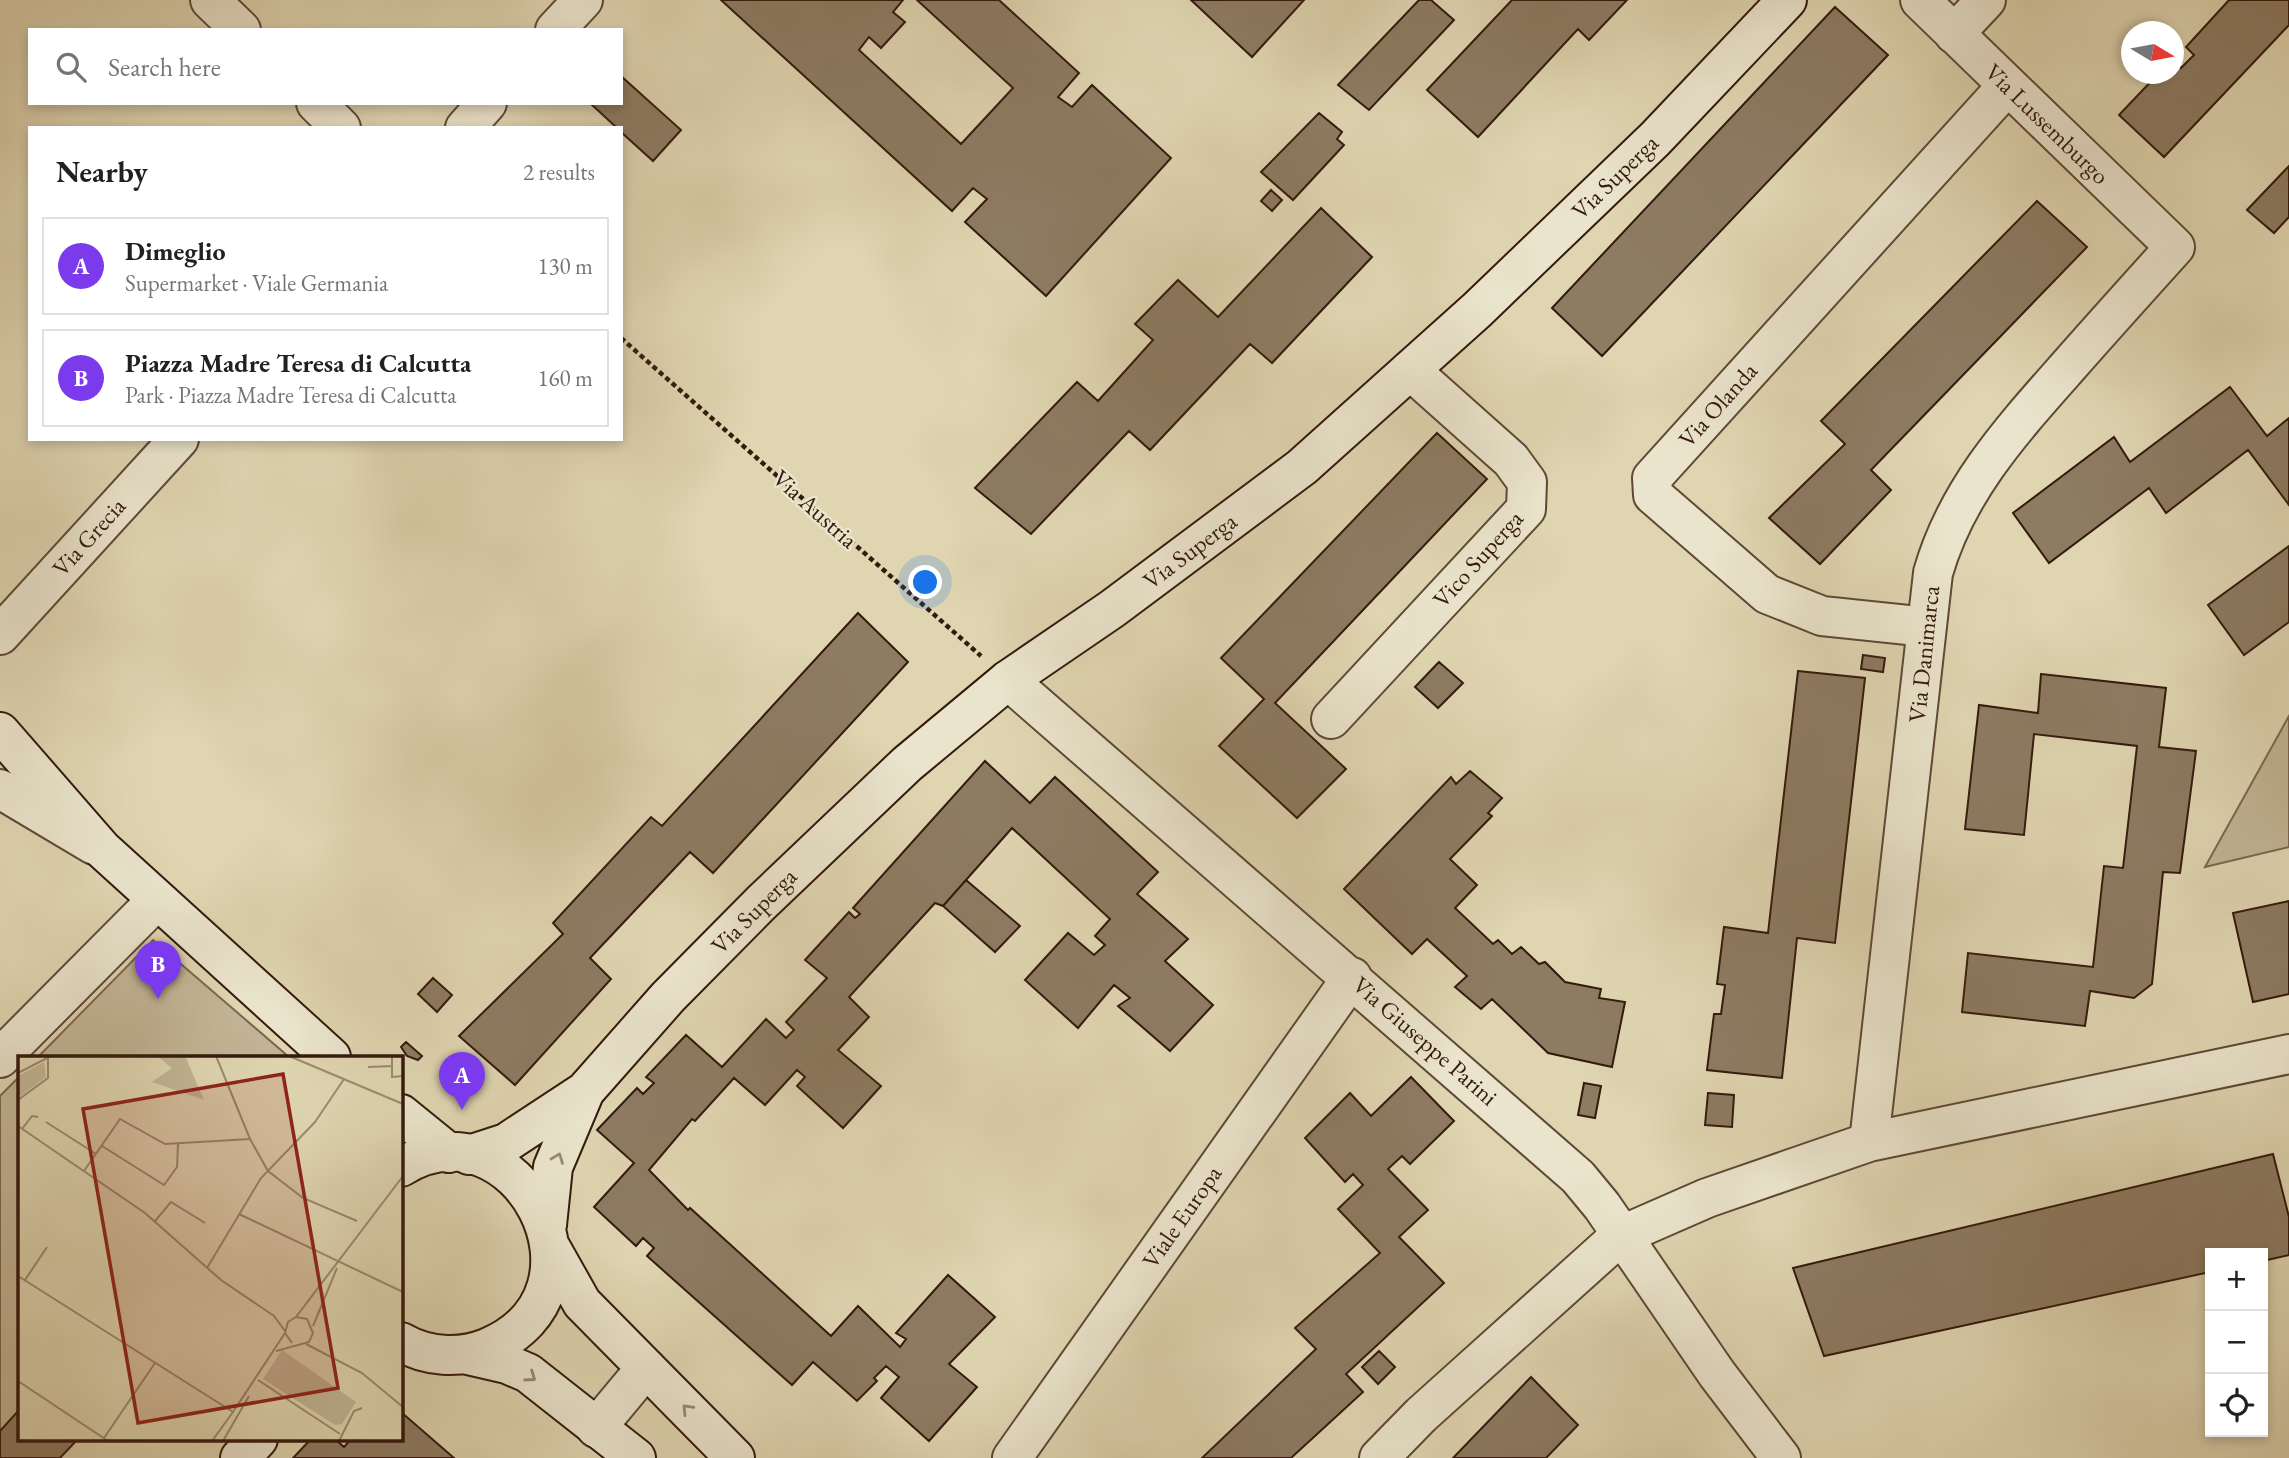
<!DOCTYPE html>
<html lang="en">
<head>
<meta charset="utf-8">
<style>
	body { margin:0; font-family:"EB Garamond",serif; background:#f6f6f6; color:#202124 }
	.controls { position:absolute; right:21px; bottom:21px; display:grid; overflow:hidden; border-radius:0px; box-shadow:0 4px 10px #0003 }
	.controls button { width:63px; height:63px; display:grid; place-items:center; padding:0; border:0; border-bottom:2px solid #e0e0e0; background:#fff; color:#202124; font:35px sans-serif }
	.compass { position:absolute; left:2121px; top:21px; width:63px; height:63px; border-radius:50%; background:#fff; box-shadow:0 4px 10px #0003; rotate:100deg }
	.you { position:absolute; left:926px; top:583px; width:24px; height:24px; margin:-18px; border:5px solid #fff; border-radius:50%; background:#1a73e8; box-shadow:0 0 0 10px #1a73e833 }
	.badge { display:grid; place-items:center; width:46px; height:46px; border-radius:50%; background:#7c3aed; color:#fff; font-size:23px; font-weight:700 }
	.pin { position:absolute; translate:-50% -58px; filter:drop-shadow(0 2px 4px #0008) }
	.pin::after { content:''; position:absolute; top:37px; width:24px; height:21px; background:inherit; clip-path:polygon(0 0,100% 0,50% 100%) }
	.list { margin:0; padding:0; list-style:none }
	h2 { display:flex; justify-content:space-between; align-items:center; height:91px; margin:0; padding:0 28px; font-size:30px }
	h2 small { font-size:23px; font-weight:400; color:#757577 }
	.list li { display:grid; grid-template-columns:46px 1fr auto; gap:21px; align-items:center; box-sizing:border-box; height:98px; margin:0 14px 14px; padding:0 14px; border:2px solid #e0e0e0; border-radius:0px }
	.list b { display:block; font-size:26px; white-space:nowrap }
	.list p { margin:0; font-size:23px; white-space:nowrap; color:#757577 }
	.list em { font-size:23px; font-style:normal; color:#757577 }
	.icon { flex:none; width:38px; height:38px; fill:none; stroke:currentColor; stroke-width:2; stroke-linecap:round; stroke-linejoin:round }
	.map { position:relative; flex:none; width:2289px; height:1458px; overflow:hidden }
	.search { position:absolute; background:#fff; box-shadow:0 4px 10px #0003; left:28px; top:28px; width:595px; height:77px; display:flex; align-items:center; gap:18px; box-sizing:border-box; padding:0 24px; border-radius:0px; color:#757577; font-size:26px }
	.panel { position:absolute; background:#fff; box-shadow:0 4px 10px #0003; left:28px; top:126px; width:595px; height:315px; border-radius:0px }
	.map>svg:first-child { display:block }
	.green { fill:#c2b595; stroke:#7b6751; stroke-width:2 }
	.building { fill:#8d7b62; stroke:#34190d; stroke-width:2 }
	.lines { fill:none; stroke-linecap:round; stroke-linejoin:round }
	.street-casing { stroke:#5f4836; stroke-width:42 }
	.secondary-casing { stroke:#34190d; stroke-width:42 }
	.path { stroke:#34190d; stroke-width:4.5; stroke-dasharray:5 3.5; stroke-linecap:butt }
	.street { stroke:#eae4cc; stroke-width:38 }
	.secondary { stroke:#eae4cc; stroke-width:38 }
	.oneway { stroke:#988976 }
	.labels { text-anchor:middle; stroke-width:5; stroke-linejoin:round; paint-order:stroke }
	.street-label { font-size:24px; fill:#34190d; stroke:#eae4cc }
	.inset-road { fill:none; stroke:#9b8a6f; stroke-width:2 }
	.view { fill:#8f2418; fill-opacity:0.15; stroke:#8f2418; stroke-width:3.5 }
	.inset-edge { fill:none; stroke:#34190d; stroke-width:3.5 }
</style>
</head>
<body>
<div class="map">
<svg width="2289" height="1458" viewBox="0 0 2289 1458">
	<rect width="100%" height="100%" fill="#dfd5b1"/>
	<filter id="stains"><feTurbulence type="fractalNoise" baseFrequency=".00286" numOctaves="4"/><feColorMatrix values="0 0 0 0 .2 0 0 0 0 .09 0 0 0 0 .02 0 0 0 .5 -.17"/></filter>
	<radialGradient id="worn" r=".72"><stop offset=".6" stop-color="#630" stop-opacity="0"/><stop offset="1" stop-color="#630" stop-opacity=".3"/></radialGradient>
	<!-- green -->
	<path class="green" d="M2289 716V847L2205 867Z
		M153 940 289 1057H38Z
		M19 1077V1423L0 1442V1096Z"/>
	<!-- building -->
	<path class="building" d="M721 0H903L893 12 905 22 881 48 869 37 859 50 961 144 1013 88 917 0H999L1079 73 1058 97 1072 107 1092 85 1171 158 1046 296 965 222 987 199 973 188 952 211Z
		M1191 0H1304L1252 57Z
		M1419 0H1431L1454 20 1369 110 1338 85Z
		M1512 0H1627L1589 40 1578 29 1478 137 1427 90Z
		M2229 0H2289V25L2164 157 2119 115 2158 74H2174V61L2181 68 2194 55 2186 47Z
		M1835 7 1888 55 1602 356 1552 308Z
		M621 76 681 130 653 161 621 132V128H617L590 103H621Z
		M1319 113 1342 132 1337 139 1344 145 1293 200 1261 172Z
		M2289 166V217L2274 233 2247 210Z
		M1271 190 1282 200 1272 211 1261 201Z
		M2037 201 2087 247 1871 470 1891 490 1820 564 1769 518 1845 444 1821 421Z
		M1321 208 1372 257 1272 363 1250 344 1150 450 1129 431 1031 534 975 488 1077 382 1098 401 1153 340 1135 324 1178 280 1218 317Z
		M2230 387 2267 436 2289 418V505L2248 450 2166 513 2149 488 2049 563 2013 513 2114 437 2130 462Z
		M1437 433 1487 479 1275 703 1346 769 1297 818 1219 746 1264 699 1221 658Z
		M2289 546V622L2244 655 2208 605Z
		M858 613 908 662 713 873 690 852 590 958 611 979 515 1085 459 1036 563 934 553 923 651 817 662 826Z
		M1863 655 1885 658 1883 672 1861 669Z
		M1439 662 1463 683 1438 708 1415 687Z
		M1798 671 1865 678 1835 943 1797 938 1782 1078 1707 1070 1714 1014H1721L1725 985 1717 984 1724 927 1768 933Z
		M2041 674 2166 688 2159 747 2196 751 2180 873 2163 872 2152 984 2134 998 2090 991 2085 1026 1962 1012 1968 953 2093 967 2104 866 2123 868 2137 746 2034 734 2024 835 1965 829 1979 705 2038 713Z
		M985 761 1030 803 1055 777 1158 872 1137 894 1188 939 1165 961 1213 1005 1170 1051 1118 1006 1130 998 1114 985 1078 1028 1025 980 1068 933 1094 955 1105 945 1095 936 1110 919 1012 828 943 906 935 903 849 997 869 1017 838 1050 881 1086 843 1128 797 1086 805 1077 797 1070 765 1105 734 1078 695 1121 692 1119 649 1170 688 1210 690 1208 831 1336 858 1306 900 1347 906 1339 896 1333 948 1275 995 1317 949 1364 977 1387 929 1441 881 1398 899 1377 886 1366 874 1378 877 1381 857 1401 813 1362 792 1385 647 1256 654 1248 643 1238 636 1246 594 1207 634 1163 597 1130 637 1088 643 1094 654 1083 646 1077 686 1035 722 1067 766 1019 786 1038 794 1030 786 1022 827 978 805 960 849 912 855 918 860 914 853 908Z
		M1470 771 1502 798 1488 813 1492 816 1450 859 1477 885 1455 908 1493 944 1498 940 1512 954 1521 947 1539 964 1545 962 1565 982 1601 989 1599 998 1625 1002 1612 1067 1548 1053 1492 999 1481 1009 1455 987 1467 976 1427 939 1412 954 1344 889 1451 777 1456 784Z
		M966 880 1020 926 995 952 943 906Z
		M2289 901V994L2253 1002 2233 913Z
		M433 978 452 995 437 1012 418 994Z
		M406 1042 422 1056 418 1060 407 1056 401 1047Z
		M1411 1077 1454 1121 1410 1164 1402 1156 1388 1169 1428 1210 1399 1237 1444 1283 1346 1374 1363 1392 1291 1458H1202L1316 1349 1295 1328 1380 1253 1338 1209 1363 1185 1353 1174 1345 1182 1305 1138 1350 1093 1371 1116Z
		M1584 1083 1601 1086 1595 1118 1578 1115Z
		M1708 1093 1734 1095 1732 1127 1705 1125Z
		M2273 1154 2289 1217V1255L2263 1261V1253H2210V1272L1824 1356 1793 1268Z
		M1379 1351 1395 1367 1378 1384 1362 1367Z
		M1531 1377 1578 1425 1546 1458H1453Z
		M19 1410V1439H78L60 1458H0V1431Z
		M401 1412 454 1458H293L311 1439H335L344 1447 351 1439H401Z"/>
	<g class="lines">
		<defs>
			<path id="street" d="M210 0 241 30
				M555 30 583 0
				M1954 34 1986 0
				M316 103 341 128
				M465 128 487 103
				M1927 627 1822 616 1767 594 1653 495 1652 478 2007 86
				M0 635 179 439
				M1008 680 1578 1177 1602 1206 1717 1374 1781 1458
				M1331 719 1526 509 1527 482 1511 460 1410 370
				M0 789 94 845
				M0 1058 157 900
				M1869 1142 1933 573C1956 492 2010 432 2065 370 2101 329 2138 288 2175 247L1920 0
				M596 1428 646 1368
				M1012 1458 1352 977
				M1379 1458 1421 1415 1620 1236 1707 1198 1869 1142 2289 1054"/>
			<path id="secondary" d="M0 732 102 849 331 1057
				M401 1114 449 1153
				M469 1155 506 1143 585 1091 668 997 761 903 907 764 1008 680 1112 609 1302 467 1477 310 1655 139 1787 0
				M401 1167C516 1096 622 1292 487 1348 459 1359 427 1357 401 1342
				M547 1225 553 1167 585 1091
				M551 1248 582 1303 735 1458
				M468 1355 507 1364 528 1373 636 1458
				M240 1458 258 1439"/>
		</defs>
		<!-- street casing -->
		<use href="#street" class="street-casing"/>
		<!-- secondary casing -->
		<use href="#secondary" class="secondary-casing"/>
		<!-- path -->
		<path class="path" d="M621 338 981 656"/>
		<!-- street -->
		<use href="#street" class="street"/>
		<!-- secondary -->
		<use href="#secondary" class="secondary"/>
	</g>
	<!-- one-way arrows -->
	<defs><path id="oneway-chevron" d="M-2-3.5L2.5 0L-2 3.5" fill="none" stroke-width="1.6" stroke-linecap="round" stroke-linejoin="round" transform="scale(1.75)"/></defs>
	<g class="oneway">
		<use href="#oneway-chevron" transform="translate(558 1158) rotate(-69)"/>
		<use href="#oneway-chevron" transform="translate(531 1377) rotate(35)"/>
		<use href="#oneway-chevron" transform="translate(687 1409) rotate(-134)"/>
	</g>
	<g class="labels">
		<!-- street labels -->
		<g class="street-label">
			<text transform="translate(2047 124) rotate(44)" y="8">Via Lussemburgo</text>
			<text transform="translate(1615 177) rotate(-44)" y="8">Via Superga</text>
			<text transform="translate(1718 405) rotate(-48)" y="8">Via Olanda</text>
			<text transform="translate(815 509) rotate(42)" y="8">Via Austria</text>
			<text transform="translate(89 537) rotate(-48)" y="8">Via Grecia</text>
			<text transform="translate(1190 551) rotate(-37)" y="8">Via Superga</text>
			<text transform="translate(1478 559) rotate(-48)" y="8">Vico Superga</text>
			<text transform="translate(1924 654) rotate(-84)" y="8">Via Danimarca</text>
			<text transform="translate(754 911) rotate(-45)" y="8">Via Superga</text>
			<text transform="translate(1425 1041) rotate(41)" y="8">Via Giuseppe Parini</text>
			<text transform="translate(1182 1217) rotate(-55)" y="8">Viale Europa</text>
		</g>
	</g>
	<!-- overview -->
	<g transform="translate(18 1056)">
		<rect width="385" height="385" fill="#dfd5b1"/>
		<path d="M139 0H167L186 44 134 26 154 12ZM26 6 28 21 0 42V20ZM264 294 338 346 324 368 317 369 245 323Z" fill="#c2b595"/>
		<path class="inset-road" d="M198 0 232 83 250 115 285 142 339 165M271 0 385 48M374 0V21L385 20M350 11 374 10M0 17 33 0M0 44 30 22V2M28 66 78 98M0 70 127 157 203 224 256 260 267 275M4 73 14 60 20 61M84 90 146 129 159 111 160 88M66 115 102 63 147 88 232 83M221 158 385 236M137 165 153 146 187 167M189 212 243 122 297 66 326 23M0 220 215 356 267 277M7 224 29 191M278 261 385 120M295 270 319 212M288 288 344 317 385 351M258 295 291 286 295 277 289 263 278 261 270 266 267 277 274 287M240 324 322 378M0 325 90 385M86 382 137 307M194 385 215 356M205 385 231 340M321 385 336 355 344 352"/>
		<path class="view" d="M265 18 320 332 120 367 65 53Z"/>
		<rect width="385" height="385" class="inset-edge"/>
	</g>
	<rect width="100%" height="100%" filter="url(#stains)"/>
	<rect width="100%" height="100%" fill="url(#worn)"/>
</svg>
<div class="controls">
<button>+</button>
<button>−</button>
<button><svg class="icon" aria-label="locate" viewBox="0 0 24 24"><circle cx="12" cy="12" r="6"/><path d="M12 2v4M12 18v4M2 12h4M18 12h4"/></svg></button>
</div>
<svg class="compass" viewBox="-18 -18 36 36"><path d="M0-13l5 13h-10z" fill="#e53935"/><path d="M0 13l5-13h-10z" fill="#757577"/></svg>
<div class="you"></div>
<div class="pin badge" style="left:462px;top:1110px">A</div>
<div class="pin badge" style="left:158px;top:999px">B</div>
<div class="search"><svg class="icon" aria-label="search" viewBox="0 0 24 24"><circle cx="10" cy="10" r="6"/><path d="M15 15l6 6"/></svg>Search here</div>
<section class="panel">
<h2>Nearby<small>2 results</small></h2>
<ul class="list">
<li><span class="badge">A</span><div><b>Dimeglio</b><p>Supermarket · Viale Germania</p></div><em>130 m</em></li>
<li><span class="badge">B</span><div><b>Piazza Madre Teresa di Calcutta</b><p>Park · Piazza Madre Teresa di Calcutta</p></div><em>160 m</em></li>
</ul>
</section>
</div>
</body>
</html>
